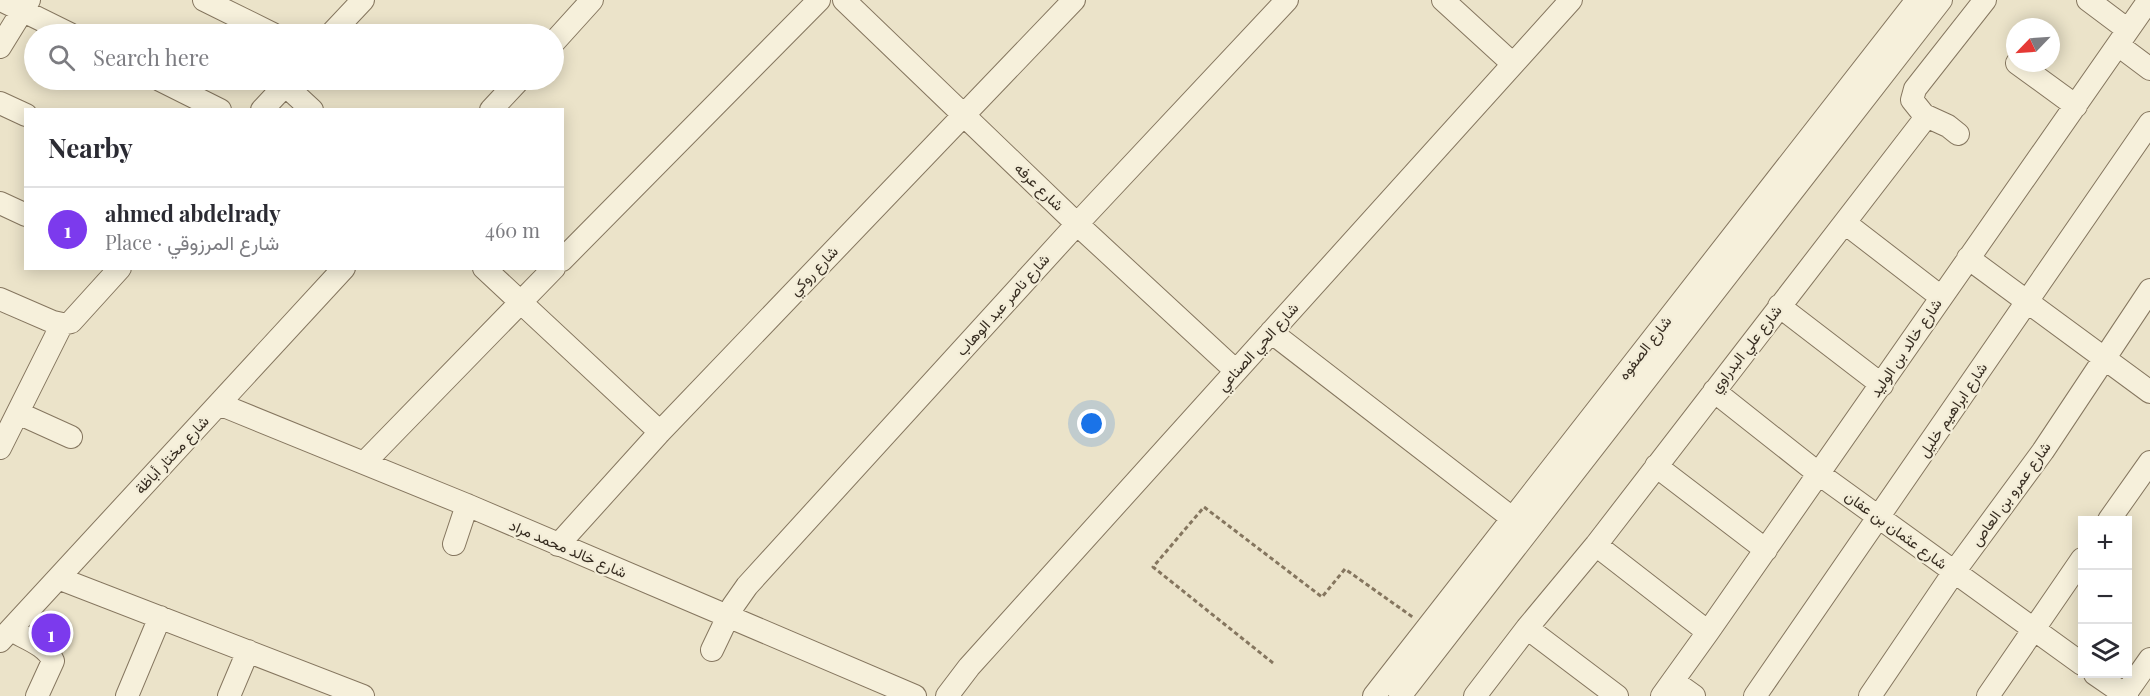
<!DOCTYPE html>
<html lang="en">
<head>
<meta charset="utf-8">
<style>
	body { margin:0; font-family:"Playfair Display",Vazirmatn,serif; background:#f2f2f3; color:#2b2b33 }
	.controls { position:absolute; right:18px; bottom:18px; display:grid; overflow:hidden; border-radius:0px; box-shadow:0 3px 15px #0003 }
	.controls button { width:54px; height:54px; display:grid; place-items:center; padding:0; border:0; border-bottom:2px solid #e1e1e2; background:#fff; color:#2b2b33; font:30px sans-serif }
	.compass { position:absolute; left:2006px; top:18px; width:54px; height:54px; border-radius:50%; background:#fff; box-shadow:0 3px 15px #0003; rotate:245deg }
	.you { position:absolute; left:1092px; top:424px; width:21px; height:21px; margin:-15px; border:4px solid #fff; border-radius:50%; background:#1a73e8; box-shadow:0 0 0 9px #1a73e833 }
	.badge { display:grid; place-items:center; width:39px; height:39px; border-radius:50%; background:#7c3aed; color:#fff; font-size:20px; font-weight:700 }
	.pin { position:absolute; translate:-50% -50%; border:3px solid #fff; box-shadow:0 2px 6px #0006 }
	.list { margin:0; padding:0; list-style:none }
	h2 { display:flex; justify-content:space-between; align-items:center; height:78px; margin:0; padding:0 24px; font-size:26px }
	h2 small { font-size:20px; font-weight:400; color:#7c7c81 }
	.list li { display:grid; grid-template-columns:39px 1fr auto; gap:18px; align-items:center; box-sizing:border-box; height:84px; padding:0 24px; border-top:2px solid #e1e1e2 }
	.list b { display:block; font-size:22px; white-space:nowrap }
	.list p { margin:0; font-size:20px; white-space:nowrap; color:#7c7c81 }
	.list em { font-size:20px; font-style:normal; color:#7c7c81 }
	.icon { flex:none; width:33px; height:33px; fill:none; stroke:currentColor; stroke-width:2; stroke-linecap:round; stroke-linejoin:round }
	.map { position:relative; flex:none; width:2150px; height:696px; overflow:hidden }
	.search { position:absolute; background:#fff; box-shadow:0 3px 15px #0003; left:24px; top:24px; width:540px; height:66px; display:flex; align-items:center; gap:15px; box-sizing:border-box; padding:0 21px; border-radius:33px; color:#7c7c81; font-size:22px }
	.panel { position:absolute; background:#fff; box-shadow:0 3px 15px #0003; left:24px; top:108px; width:540px; height:162px; border-radius:0px }
	.map>svg:first-child { display:block }
	.building { fill:#c5a282; stroke:#826247; stroke-width:1.5 }
	.lines { fill:none; stroke-linecap:round; stroke-linejoin:round }
	.minor-casing { stroke:#85765f; stroke-width:24 }
	.path { stroke:#85765f; stroke-width:3; stroke-dasharray:4.5 3; stroke-linecap:butt }
	.minor { stroke:#f6f0db; stroke-width:22 }
	.labels { text-anchor:middle; stroke-width:4.5; stroke-linejoin:round; paint-order:stroke }
	.street-label { font-size:15px; fill:#372d21; stroke:#f3edd8 }
</style>
</head>
<body>
<div class="map">
<svg width="2150" height="696" viewBox="0 0 2150 696">
	<rect width="100%" height="100%" fill="#ebe3c9"/>
	<!-- building -->
	<path class="building" d="M46 618 65 623 59 645 41 630Z"/>
	<g class="lines">
		<defs>
			<path id="minor" d="M1 0 70 34
				M204 0 273 34
				M844 0 1077 224 1236 371
				M1443 0 1513 64
				M2088 0 2128 30
				M331 34 363 0
				M554 42 592 0
				M2118 45 2150 69
				M0 47 29 0
				M2017 63 2076 106
				M160 80 220 110
				M285 85 312 110
				M0 103 26 115
				M262 110 290 80
				M491 110 519 80
				M1924 115 1948 126 1958 134
				M0 203 26 215
				M1845 223 1941 297
				M1968 258 2150 392
				M562 260 819 0
				M484 268 660 432
				M0 299 53 322 62 324 71 322 120 268
				M1779 306 1882 385
				M1271 332 1525 528
				M1714 391 1819 474 2082 664
				M219 404 467 505 915 696
				M18 413 71 437
				M0 448 62 324
				M364 463 554 268
				M1656 466 1766 550
				M2109 520 2150 462
				M454 544 467 505
				M558 545 660 432 1074 0
				M1596 545 1708 632
				M58 578 363 696
				M1527 628 1617 696
				M11 630C24 638 47 645 53 661L37 696
				M0 641 344 268
				M712 650 733 606 747 586 1077 224 1287 0
				M2095 674 2127 696
				M1673 681 1694 696
				M127 696 160 617
				M229 696 248 651
				M947 696 969 667 1571 0
				M1374 696 1917 0
				M1400 696 1941 0
				M1475 696 1527 628 1596 545 1923 121 1924 115 1912 100 1915 89 1985 0
				M1662 696 1708 632 2149 0
				M1755 696 2150 123
				M1870 696 1954 572 2043 451 2150 290
				M1988 696 2082 559
				M2124 696 2150 659"/>
		</defs>
		<!-- minor casing -->
		<use href="#minor" class="minor-casing"/>
		<!-- path -->
		<path class="path" d="M1273 663 1153 567 1204 507 1322 597 1345 569 1414 618"/>
		<!-- minor -->
		<use href="#minor" class="minor"/>
	</g>
	<g class="labels">
		<!-- street labels -->
		<g class="street-label">
			<text transform="translate(1039 187) rotate(44)" y="5">شارع عرفه</text>
			<text transform="translate(814 271) rotate(-46)" y="5">شارع روكي</text>
			<text transform="translate(1003 305) rotate(-48)" y="5">شارع ناصر عبد الوهاب</text>
			<text transform="translate(1258 347) rotate(-48)" y="5">شارع الحي الصناعي</text>
			<text transform="translate(1645 348) rotate(-52)" y="5">شارع الصفوه</text>
			<text transform="translate(1906 348) rotate(-56)" y="5">شارع خالد بن الوليد</text>
			<text transform="translate(1746 349) rotate(-52)" y="5">شارع علي البدراوي</text>
			<text transform="translate(1953 410) rotate(-56)" y="5">شارع ابراهيم خليل</text>
			<text transform="translate(172 455) rotate(-47)" y="5">شارع مختار أباظة</text>
			<text transform="translate(2011 494) rotate(-54)" y="5">شارع عمرو بن العاص</text>
			<text transform="translate(1896 530) rotate(36)" y="5">شارع عثمان بن عفان</text>
			<text transform="translate(568 549) rotate(23)" y="5">شارع خالد محمد مراد</text>
		</g>
	</g>
</svg>
<div class="controls">
<button>+</button>
<button>−</button>
<button><svg class="icon" aria-label="layers" viewBox="0 0 24 24"><path d="M12 4l9 5-9 5-9-5zM3 14l9 5 9-5"/></svg></button>
</div>
<svg class="compass" viewBox="-18 -18 36 36"><path d="M0-13l5 13h-10z" fill="#e53935"/><path d="M0 13l5-13h-10z" fill="#7c7c81"/></svg>
<div class="you"></div>
<div class="pin badge" style="left:51px;top:633px">1</div>
<div class="search"><svg class="icon" aria-label="search" viewBox="0 0 24 24"><circle cx="10" cy="10" r="6"/><path d="M15 15l6 6"/></svg>Search here</div>
<section class="panel">
<h2>Nearby<small></small></h2>
<ul class="list">
<li><span class="badge">1</span><div><b>ahmed abdelrady</b><p>Place · شارع المرزوقي</p></div><em>460 m</em></li>
</ul>
</section>
</div>
</body>
</html>
